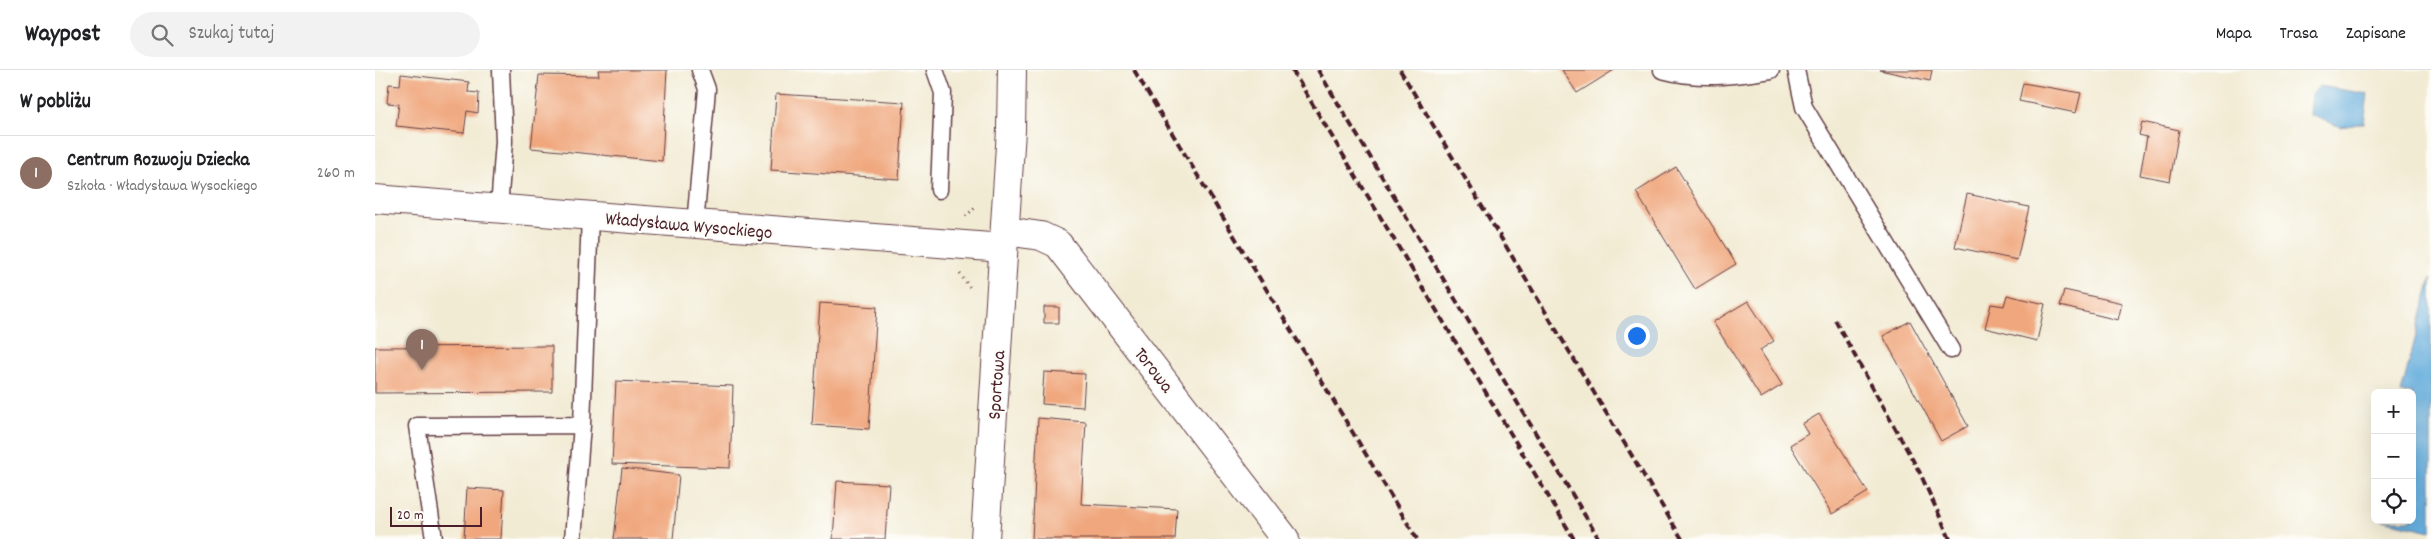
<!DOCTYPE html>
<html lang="pl">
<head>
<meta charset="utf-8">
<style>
	body { margin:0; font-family:Dekko,sans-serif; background:#f2f2f2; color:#202124 }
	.controls { position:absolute; right:15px; bottom:15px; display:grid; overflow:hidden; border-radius:8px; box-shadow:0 5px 20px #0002 }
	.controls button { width:45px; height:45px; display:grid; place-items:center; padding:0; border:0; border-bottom:1px solid #e0e0e0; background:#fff; color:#202124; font:25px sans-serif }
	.scale { position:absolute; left:15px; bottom:12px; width:92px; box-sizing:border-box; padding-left:5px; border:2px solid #4a1f2b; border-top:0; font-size:14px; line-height:18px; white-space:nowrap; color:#4a1f2b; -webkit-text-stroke:4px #fdfcf7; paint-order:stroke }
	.you { position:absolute; left:1261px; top:265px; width:18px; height:18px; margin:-12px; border:4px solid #fff; border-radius:50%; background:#1a73e8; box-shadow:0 0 0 8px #1a73e833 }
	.badge { display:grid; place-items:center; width:32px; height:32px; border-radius:50%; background:#1a73e8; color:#fff; font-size:16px; font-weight:700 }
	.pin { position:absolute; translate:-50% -41px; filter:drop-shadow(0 1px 2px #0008) }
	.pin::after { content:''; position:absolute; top:26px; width:18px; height:15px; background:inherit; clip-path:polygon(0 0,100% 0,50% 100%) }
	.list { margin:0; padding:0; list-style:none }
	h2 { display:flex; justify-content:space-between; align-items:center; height:65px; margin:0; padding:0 20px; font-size:21px }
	h2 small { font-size:16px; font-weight:400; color:#757577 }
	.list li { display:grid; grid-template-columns:32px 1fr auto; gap:15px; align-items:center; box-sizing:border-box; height:75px; padding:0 20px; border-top:1px solid #e0e0e0 }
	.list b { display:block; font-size:19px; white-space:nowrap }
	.list p { margin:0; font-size:16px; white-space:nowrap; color:#757577 }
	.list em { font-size:16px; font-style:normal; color:#757577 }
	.icon { flex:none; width:28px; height:28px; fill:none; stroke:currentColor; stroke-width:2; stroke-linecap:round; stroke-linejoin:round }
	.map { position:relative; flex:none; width:2056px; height:469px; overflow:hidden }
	header { display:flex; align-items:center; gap:30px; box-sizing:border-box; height:70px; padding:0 25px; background:#fff; border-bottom:1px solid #e0e0e0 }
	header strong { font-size:24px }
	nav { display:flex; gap:28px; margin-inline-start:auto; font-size:18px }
	.search { width:350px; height:45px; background:#f2f2f2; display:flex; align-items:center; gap:12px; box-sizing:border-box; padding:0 18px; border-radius:28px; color:#757577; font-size:19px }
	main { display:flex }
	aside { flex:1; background:#fff }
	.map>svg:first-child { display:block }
	.water { fill:#66aedd; stroke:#586684 }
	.building { fill:#f0a77e }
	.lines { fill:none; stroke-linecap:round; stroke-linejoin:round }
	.lane-casing { stroke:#633e44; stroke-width:19 }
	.street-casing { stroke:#633e44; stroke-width:30 }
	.secondary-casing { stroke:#633e44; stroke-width:30 }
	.path { stroke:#633e44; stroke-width:3; stroke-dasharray:1 4; stroke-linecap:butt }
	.lane { stroke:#fff; stroke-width:16 }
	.street { stroke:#fff; stroke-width:28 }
	.secondary { stroke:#fff; stroke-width:28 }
	.rail { stroke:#4a1f2b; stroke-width:4; stroke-dasharray:8 4; stroke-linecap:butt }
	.labels { text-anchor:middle; stroke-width:4.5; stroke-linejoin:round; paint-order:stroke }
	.street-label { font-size:19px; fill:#4a1f2b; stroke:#fdfcf7 }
</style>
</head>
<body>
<header>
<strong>Waypost</strong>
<div class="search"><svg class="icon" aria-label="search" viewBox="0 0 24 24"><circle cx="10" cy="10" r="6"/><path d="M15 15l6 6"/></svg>Szukaj tutaj</div>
<nav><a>Mapa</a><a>Trasa</a><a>Zapisane</a></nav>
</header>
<main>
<aside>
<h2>W pobliżu<small></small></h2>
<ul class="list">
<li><span class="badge" style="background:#8d6e63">1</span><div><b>Centrum Rozwoju Dziecka</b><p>Szkoła · Władysława Wysockiego</p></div><em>260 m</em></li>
</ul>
</aside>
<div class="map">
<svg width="2056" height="469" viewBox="0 0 2056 469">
	<rect width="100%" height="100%" fill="#fdfcf7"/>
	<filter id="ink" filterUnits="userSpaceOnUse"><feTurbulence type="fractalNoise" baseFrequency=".02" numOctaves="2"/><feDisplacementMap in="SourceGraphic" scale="10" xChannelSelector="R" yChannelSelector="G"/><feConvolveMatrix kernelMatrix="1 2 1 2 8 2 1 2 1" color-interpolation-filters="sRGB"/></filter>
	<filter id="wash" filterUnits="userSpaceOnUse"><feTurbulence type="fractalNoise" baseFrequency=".0096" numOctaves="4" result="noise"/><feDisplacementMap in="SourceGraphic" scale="20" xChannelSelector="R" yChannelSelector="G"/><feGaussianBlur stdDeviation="1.12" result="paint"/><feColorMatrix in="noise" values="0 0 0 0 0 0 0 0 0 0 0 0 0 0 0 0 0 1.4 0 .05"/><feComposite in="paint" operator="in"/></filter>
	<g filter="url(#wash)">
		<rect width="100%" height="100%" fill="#f2ebd4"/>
		<!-- water -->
		<path class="water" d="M1944 16 1993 24 1989 53 1966 57 1935 45 1937 25Z
			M2056 208V461L2007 450H2037V323H2026Z"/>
		<g id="blocks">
			<!-- building -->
			<path class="building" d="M223 0H292L287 91 156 78 164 5 224 6Z
				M1187 0H1239L1202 23Z
				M1505 0H1557L1555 11Z
				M26 4 94 12 93 22 104 23 103 43 92 41 89 63 21 56 24 34 12 33 14 14 25 15Z
				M1648 13 1706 23 1701 43 1644 31Z
				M401 24 529 32 524 109 396 100Z
				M1767 52 1804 60 1795 111 1765 105 1772 67 1764 65Z
				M1301 97 1361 194 1320 219 1261 122Z
				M1592 124 1654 137 1642 190 1580 177Z
				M1689 220 1747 233 1743 250 1685 236Z
				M1632 225 1670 234 1662 271 1610 258 1616 234 1629 236Z
				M1373 231 1399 271 1385 280 1407 315 1386 328 1338 252Z
				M445 233 502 237 494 359 437 355Z
				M669 237H684V253H669Z
				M1535 251 1593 356 1566 371 1508 266Z
				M177 276V322L0 323V277Z
				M669 302 710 304 708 337 667 334Z
				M241 311 358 316 355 398 237 394Z
				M1444 344 1493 422 1457 444 1415 375 1433 364 1427 354Z
				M663 348 711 352 706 434 802 439 800 469H657Z
				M247 398 304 405 298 469H239Z
				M462 411 514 414 510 469H458Z
				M92 418 129 420 126 469H89Z"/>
		</g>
	</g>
	<g filter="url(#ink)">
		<use href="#blocks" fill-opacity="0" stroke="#633e44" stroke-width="1"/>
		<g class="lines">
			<defs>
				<path id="lane" d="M560 0 568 23 564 120
					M1287 0C1324 10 1358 6 1396 0
					M1421 0 1429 37 1576 280
					M124 139 129 71 126 0
					M320 155 332 19 325 0
					M59 469 42 356 207 355
					M198 469 207 355 215 146"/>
				<path id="street" d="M0 129 628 178
					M630 161 666 166 683 174 910 469"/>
				<path id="secondary" d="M610 469 636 60 637 0"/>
			</defs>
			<!-- lane casing -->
			<use href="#lane" class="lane-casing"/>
			<!-- street casing -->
			<use href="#street" class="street-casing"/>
			<!-- secondary casing -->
			<use href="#secondary" class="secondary-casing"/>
			<!-- path -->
			<path class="path" d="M591 146 601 137
				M585 204 596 219"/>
			<!-- lane -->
			<use href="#lane" class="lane"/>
			<!-- street -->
			<use href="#street" class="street"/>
			<!-- secondary -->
			<use href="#secondary" class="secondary"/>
			<!-- rail -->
			<path class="rail" d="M759 0 1042 469
				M917 0 1199 469
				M943 0 1224 469
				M1025 0 1307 469
				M1460 250 1545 403 1575 469"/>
		</g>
	</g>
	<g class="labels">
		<!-- street labels -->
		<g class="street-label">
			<text transform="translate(314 154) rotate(5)" y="7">Władysława Wysockiego</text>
			<text transform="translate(780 299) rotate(52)" y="7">Torowa</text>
			<text transform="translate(620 315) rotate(-86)" y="7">Sportowa</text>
		</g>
	</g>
</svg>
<div class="controls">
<button>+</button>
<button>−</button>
<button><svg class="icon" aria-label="locate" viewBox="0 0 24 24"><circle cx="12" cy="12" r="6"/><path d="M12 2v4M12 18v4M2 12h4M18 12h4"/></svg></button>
</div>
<div class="scale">20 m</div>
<div class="you"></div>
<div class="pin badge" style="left:47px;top:300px;background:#8d6e63">1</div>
</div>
</main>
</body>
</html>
